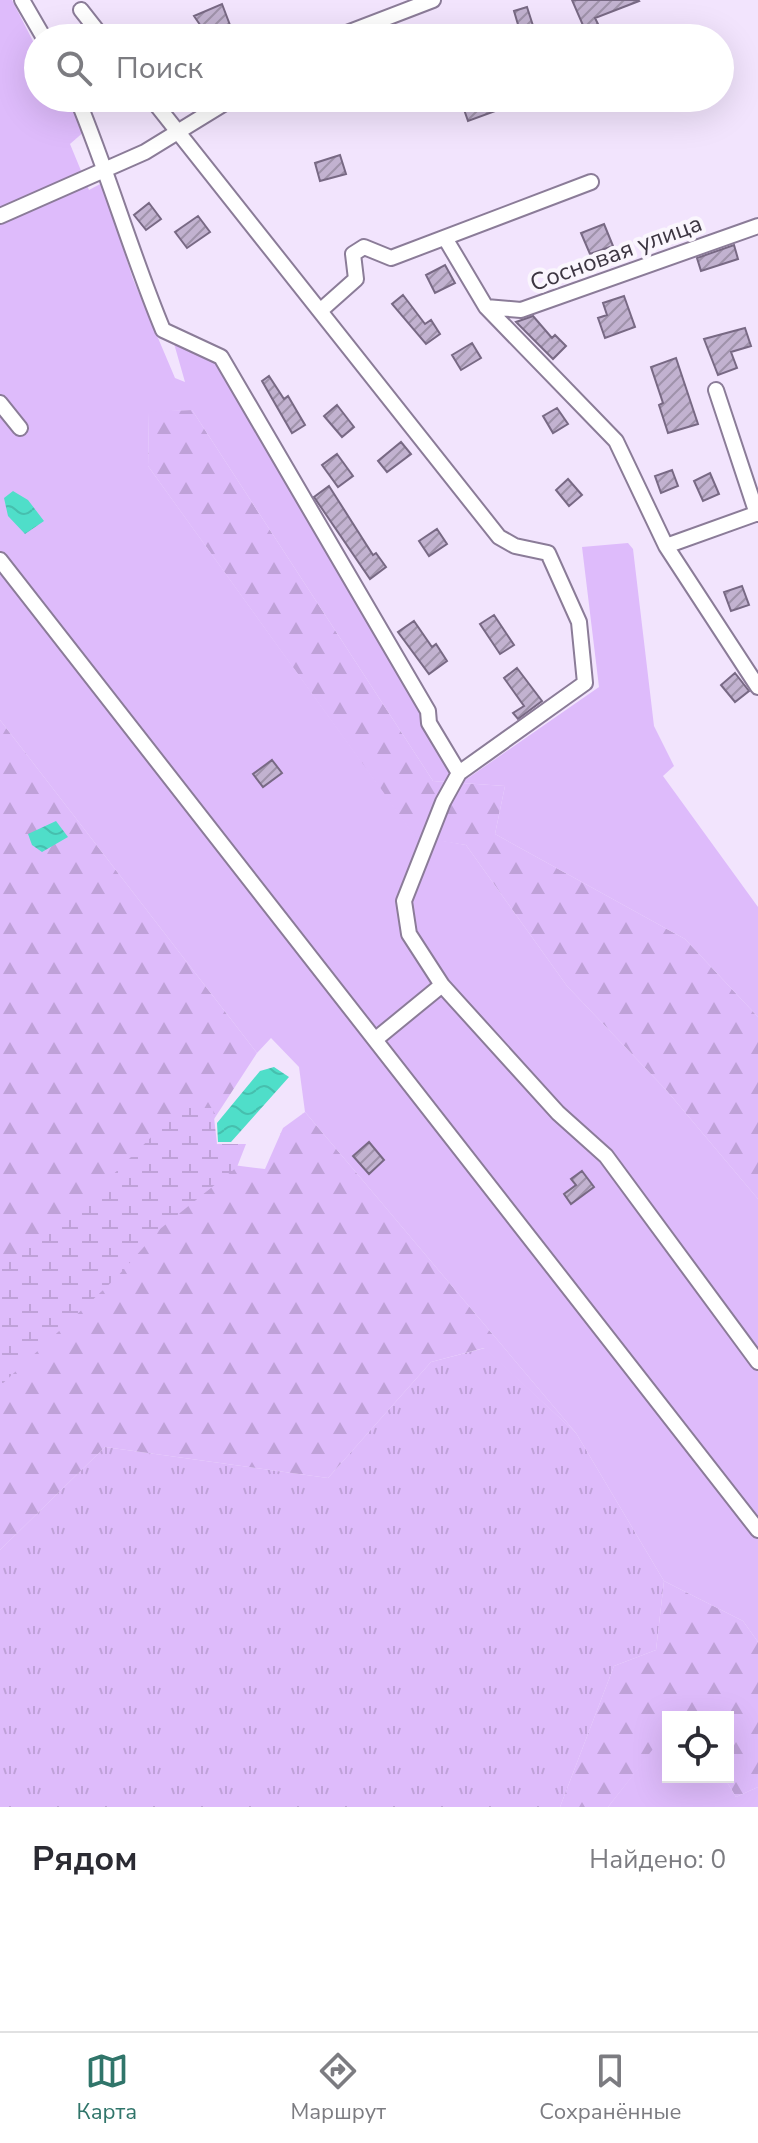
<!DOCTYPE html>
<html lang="ru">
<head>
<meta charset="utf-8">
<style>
	body { margin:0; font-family:"Nunito Sans",sans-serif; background:#f2f2f3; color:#2b2b33 }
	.controls { position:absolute; right:24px; bottom:24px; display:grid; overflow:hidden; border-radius:0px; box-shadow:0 8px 32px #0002 }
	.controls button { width:72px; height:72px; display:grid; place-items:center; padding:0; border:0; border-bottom:2px solid #e1e1e2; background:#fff; color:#2b2b33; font:40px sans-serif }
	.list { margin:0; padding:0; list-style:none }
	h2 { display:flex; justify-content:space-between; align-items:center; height:104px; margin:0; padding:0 32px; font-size:34px }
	h2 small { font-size:26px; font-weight:400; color:#7c7c81 }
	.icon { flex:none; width:44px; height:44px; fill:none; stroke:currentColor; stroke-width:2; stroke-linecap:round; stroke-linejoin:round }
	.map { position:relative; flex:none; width:758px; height:1807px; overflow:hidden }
	.search { position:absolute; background:#fff; box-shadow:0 8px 32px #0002; left:24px; right:24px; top:24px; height:88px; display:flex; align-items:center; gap:20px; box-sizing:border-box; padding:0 28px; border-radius:44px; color:#7c7c81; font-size:30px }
	.sheet { height:224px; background:#fff }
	nav { display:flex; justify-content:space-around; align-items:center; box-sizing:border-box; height:112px; border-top:2px solid #e1e1e2; background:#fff; font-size:22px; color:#7c7c81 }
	nav a { display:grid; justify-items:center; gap:4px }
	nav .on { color:#30756a }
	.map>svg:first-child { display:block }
	.grass { fill:url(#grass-tufts) }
	.forest { fill:url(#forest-firs) }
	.wetland { fill:url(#wetland-marsh) }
	.garden { fill:#debbfb }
	.water { fill:url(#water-waves) }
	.building { fill:url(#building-hatch); stroke:#786984; stroke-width:2 }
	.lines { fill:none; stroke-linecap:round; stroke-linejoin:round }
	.minor-casing { stroke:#8b7c98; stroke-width:18 }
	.minor { stroke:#fff; stroke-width:14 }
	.labels { text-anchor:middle; stroke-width:8; stroke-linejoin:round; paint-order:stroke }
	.street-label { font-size:24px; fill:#3d3642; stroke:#faf6fd }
</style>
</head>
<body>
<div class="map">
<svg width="758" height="1807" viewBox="0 0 758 1807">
	<defs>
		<pattern id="grass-tufts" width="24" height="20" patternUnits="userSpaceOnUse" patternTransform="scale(2)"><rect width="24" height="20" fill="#debbfb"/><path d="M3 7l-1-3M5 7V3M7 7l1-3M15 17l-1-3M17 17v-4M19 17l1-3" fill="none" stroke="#bfa1d8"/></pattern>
		<pattern id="forest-firs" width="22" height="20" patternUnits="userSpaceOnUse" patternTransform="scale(2)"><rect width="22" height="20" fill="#debbfb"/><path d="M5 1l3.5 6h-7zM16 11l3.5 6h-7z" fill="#bfa1d8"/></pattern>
		<pattern id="wetland-marsh" width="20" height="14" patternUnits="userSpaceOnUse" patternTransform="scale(2)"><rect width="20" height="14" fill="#debbfb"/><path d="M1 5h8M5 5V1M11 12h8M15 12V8" fill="none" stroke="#bfa1d8"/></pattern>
		<pattern id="water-waves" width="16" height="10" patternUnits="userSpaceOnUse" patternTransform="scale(2)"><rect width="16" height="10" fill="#4fdec9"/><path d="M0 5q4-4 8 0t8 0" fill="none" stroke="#46bfae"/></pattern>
		<pattern id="building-hatch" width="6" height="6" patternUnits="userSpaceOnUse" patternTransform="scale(2)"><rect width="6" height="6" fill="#c2b2d0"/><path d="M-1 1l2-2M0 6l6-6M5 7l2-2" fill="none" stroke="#9f92aa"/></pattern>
	</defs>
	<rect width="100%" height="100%" fill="#f2e4fd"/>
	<!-- grass -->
	<path class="grass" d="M485 1348 576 1433 664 1581 656 1650 614 1666 560 1807H0V1550L105 1447 328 1478 431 1362Z"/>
	<!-- forest -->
	<path class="forest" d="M192 410 433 781 505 786 495 834 685 939 758 1017V1199L667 1091 567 986 466 845 415 837 148 466 149 411Z
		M0 720 257 1053 205 1133 225 1164 265 1169 283 1128 305 1112 576 1433 484 1348 431 1362 328 1478 105 1447 0 1550Z
		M664 1581 743 1621 758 1642V1787L736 1797 724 1777H728V1717H668V1731L608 1807H560L614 1666 656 1650Z"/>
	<!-- wetland -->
	<path class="wetland" d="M181 1108H213L217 1144H246L237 1167 160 1229 116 1278 0 1386V1267L82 1205Z"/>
	<!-- garden -->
	<path class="garden" d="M0 0H12L38 51V98H66L86 130 70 144 89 190 102 183 133 279 175 378 185 382 173 340 218 364 451 767 468 778 599 687 582 547 628 543 633 549 654 726 674 766 663 776 758 907V1017L685 939 495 834 505 786 433 781 192 410 149 412 148 466 415 836 466 845 567 986 667 1091 758 1199V1642L743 1621 664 1581 576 1433 305 1112 299 1067 271 1038 257 1053 0 720Z
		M667 1731 668 1777H724L736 1797 758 1787V1807H608Z"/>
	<!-- water -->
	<path class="water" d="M13 491 28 500 44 521 25 534 8 516 4 498Z
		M56 821 68 837 42 852 32 845 28 834Z
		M274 1067 289 1077 231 1142H218L217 1123 260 1071Z"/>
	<!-- building -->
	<path class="building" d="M572 0H638L639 1 595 18 598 24 585 30Z
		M222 4 233 33 209 38 194 16Z
		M527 7 536 35 522 38 514 11Z
		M460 98H497L501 109 468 121Z
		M340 155 346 174 320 181 315 163Z
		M149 203 161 219 146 230 134 215Z
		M198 216 210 232 187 248 175 232Z
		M604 224 613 246 590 254 581 233Z
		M734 245 738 259 701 271 697 258Z
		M445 265 455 283 435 293 426 275Z
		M403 295 425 324 431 320 440 334 426 344 392 304Z
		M624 296 635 327 605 338 598 318 607 315 603 303Z
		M533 316 552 338 555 335 566 346 553 359 516 322Z
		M745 328 751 346 731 352 737 368 718 375 704 339Z
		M472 343 481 358 461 370 452 355Z
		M676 358 698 424 668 433 659 405 663 403 651 367Z
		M269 376 284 399 288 396 305 425 292 433 262 381Z
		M337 405 354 427 342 437 324 416Z
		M557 408 568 424 553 433 543 416Z
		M401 442 411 454 387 472 378 461Z
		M337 454 353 476 338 487 322 465Z
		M672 470 678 486 661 493 655 476Z
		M710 473 719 494 703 501 694 481Z
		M568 479 582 495 569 506 556 490Z
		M329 486 373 555 376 553 386 567 370 579 314 497Z
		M437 529 447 544 429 556 419 541Z
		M742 586 749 605 731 611 724 592Z
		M494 615 514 645 500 654 480 624Z
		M414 621 432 647 436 644 447 661 429 674 398 632Z
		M517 668 542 701 518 719 513 713 524 706 504 678Z
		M735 673 749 691 735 702 721 685Z
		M272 760 282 773 263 787 253 774Z
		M369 1142 384 1160 369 1174 353 1156Z
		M582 1171 594 1187 571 1204 564 1194 576 1185 571 1179Z"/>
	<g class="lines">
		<defs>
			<path id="minor" d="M22 0 44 38
				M81 10 103 38
				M334 38 433 0
				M77 98C109 175 131 253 163 330L221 357 428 711 429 723 459 773
				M151 98 499 537 515 546 548 553 579 622 585 683 459 773 443 802 404 901 409 934 442 985 376 1039
				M0 216 145 152 233 98
				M445 238 486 307 616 441 666 546 758 687
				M486 307 521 310 758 226
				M320 311 356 279 353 254 364 247 391 258 591 182
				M716 390 757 514
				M0 403 20 428
				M666 546 758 513
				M0 560 758 1530
				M442 985 558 1113 606 1156 758 1362"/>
		</defs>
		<!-- minor casing -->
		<use href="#minor" class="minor-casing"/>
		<!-- minor -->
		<use href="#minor" class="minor"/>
	</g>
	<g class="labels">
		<!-- street labels -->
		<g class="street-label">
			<text transform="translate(616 253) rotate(-20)" y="8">Сосновая улица</text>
		</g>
	</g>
</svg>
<div class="controls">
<button><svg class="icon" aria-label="locate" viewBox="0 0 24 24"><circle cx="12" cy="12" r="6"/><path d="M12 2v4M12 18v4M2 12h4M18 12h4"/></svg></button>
</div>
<div class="search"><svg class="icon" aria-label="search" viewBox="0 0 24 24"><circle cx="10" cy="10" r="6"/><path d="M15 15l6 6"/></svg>Поиск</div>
</div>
<section class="sheet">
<h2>Рядом<small>Найдено: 0</small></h2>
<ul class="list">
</ul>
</section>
<nav>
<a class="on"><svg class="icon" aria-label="map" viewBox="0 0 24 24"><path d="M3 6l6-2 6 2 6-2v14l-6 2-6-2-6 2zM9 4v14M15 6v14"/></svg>Карта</a>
<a><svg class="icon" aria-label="directions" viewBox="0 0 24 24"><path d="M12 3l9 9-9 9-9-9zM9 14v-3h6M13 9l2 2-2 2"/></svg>Маршрут</a>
<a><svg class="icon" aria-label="saved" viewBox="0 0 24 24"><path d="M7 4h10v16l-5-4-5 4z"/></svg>Сохранённые</a>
</nav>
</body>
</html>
